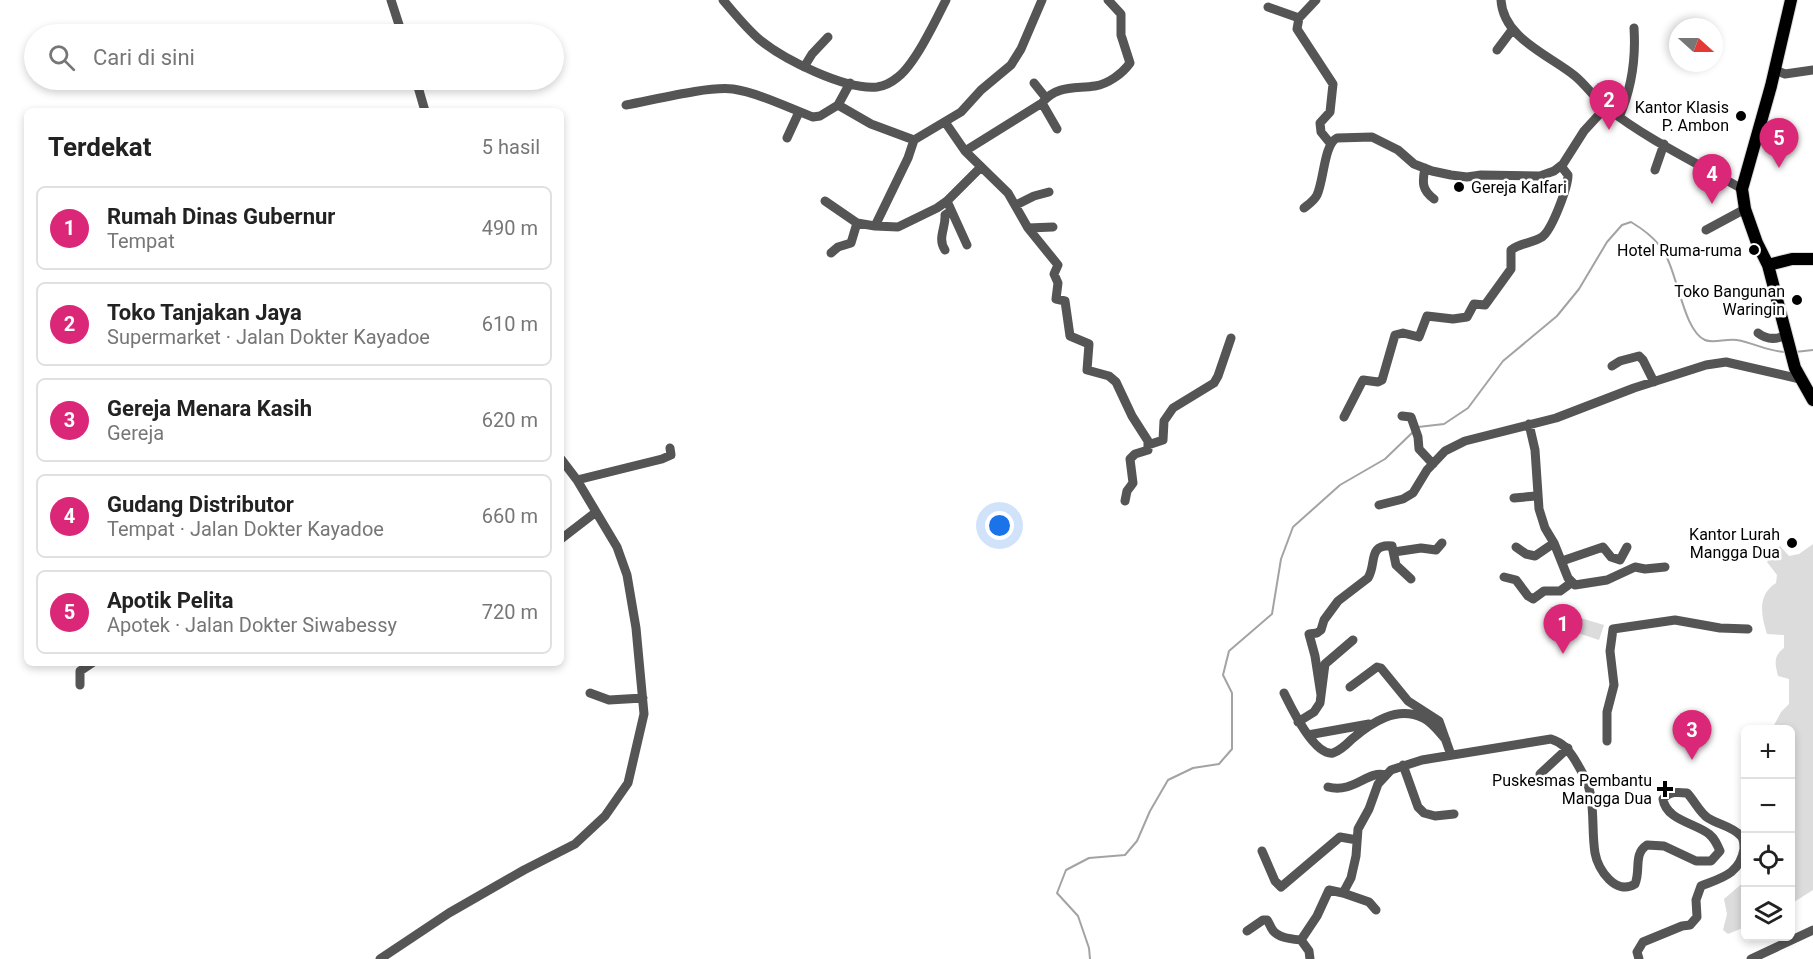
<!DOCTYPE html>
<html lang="id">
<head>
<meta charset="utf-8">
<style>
	body { margin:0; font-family:Roboto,sans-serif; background:#f6f6f6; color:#222 }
	.controls { position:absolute; right:18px; bottom:18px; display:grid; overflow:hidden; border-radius:9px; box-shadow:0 3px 9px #0003 }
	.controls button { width:54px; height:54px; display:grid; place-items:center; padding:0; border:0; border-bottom:2px solid #e0e0e0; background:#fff; color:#222; font:30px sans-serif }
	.compass { position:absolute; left:1669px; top:18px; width:54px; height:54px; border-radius:50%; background:#fff; box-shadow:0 3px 9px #0003; rotate:111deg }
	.you { position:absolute; left:1000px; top:526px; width:21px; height:21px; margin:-15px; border:4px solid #fff; border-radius:50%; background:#1a73e8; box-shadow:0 0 0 9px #1a73e833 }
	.badge { display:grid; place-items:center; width:39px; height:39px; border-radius:50%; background:#db2777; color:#fff; font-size:20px; font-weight:700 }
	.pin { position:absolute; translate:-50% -50px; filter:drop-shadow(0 2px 3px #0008) }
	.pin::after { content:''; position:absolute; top:32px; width:21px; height:18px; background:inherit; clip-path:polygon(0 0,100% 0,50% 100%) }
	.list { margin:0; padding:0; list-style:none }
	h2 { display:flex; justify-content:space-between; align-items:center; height:78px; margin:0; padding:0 24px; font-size:26px }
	h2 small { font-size:20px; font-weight:400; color:#767676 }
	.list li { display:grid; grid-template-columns:39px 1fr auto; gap:18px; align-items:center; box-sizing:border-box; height:84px; margin:0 12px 12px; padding:0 12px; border:2px solid #e0e0e0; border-radius:9px }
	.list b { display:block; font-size:22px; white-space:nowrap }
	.list p { margin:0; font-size:20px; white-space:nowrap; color:#767676 }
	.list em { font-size:20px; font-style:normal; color:#767676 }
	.icon { flex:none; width:33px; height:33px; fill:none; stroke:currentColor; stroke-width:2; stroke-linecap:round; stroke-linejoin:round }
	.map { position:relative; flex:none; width:1813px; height:959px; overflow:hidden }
	.search { position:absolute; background:#fff; box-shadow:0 3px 9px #0003; left:24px; top:24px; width:540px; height:66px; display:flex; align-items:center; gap:15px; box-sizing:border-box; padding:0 21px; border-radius:33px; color:#767676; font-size:22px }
	.panel { position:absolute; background:#fff; box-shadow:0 3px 9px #0003; left:24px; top:108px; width:540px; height:558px; border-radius:9px }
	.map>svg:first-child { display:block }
	.green { fill:#dcdcdc }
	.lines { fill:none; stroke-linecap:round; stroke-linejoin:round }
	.stream { stroke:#a3a3a3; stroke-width:2 }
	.major-casing { stroke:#dbdbdb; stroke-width:14 }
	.minor { stroke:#555; stroke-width:9 }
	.major { stroke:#000; stroke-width:12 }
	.poi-dot { fill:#000; stroke:#fff; stroke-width:2 }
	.labels { text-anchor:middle; stroke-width:5; stroke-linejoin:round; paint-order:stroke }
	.poi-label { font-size:16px; fill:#000; stroke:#fff; text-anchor:end }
</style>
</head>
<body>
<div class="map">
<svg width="1813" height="959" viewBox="0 0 1813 959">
	<rect width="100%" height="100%" fill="#fff"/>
	<!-- green -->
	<path class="green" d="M1813 544V890L1791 904 1790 730 1772 729 1781 712 1789 704V679L1778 676C1775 664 1773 656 1784 648V635L1767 634C1761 615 1757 595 1776 583L1777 575 1767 562 1773 550 1780 546 1789 556 1799 554Z
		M1564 613 1604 625 1599 640 1560 627Z
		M1745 881V927L1728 934 1723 930 1727 914 1724 899Z"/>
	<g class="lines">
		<!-- stream -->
		<path class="stream" d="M1795 352 1813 350
			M1418 427 1444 424 1468 408 1503 361 1557 316 1579 289 1607 242 1622 225 1631 222C1641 228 1653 237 1660 246 1678 268 1682 330 1705 340 1713 344 1727 338 1737 340 1754 343 1769 352 1786 352
			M1090 959 1089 948 1078 916 1057 893 1066 870 1089 858 1125 855 1137 841 1150 811 1168 780 1193 768 1219 764 1232 749V693L1223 675 1229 651 1272 614 1281 559 1293 527 1340 485 1385 459 1414 431"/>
		<defs>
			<path id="major" d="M1791 0 1771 86 1742 189 1745 209 1757 243 1768 265 1795 368 1813 400
				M1768 265 1792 259H1813"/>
		</defs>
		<!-- major casing -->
		<use href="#major" class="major-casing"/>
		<!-- minor -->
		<path class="minor" d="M391 0 402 34
			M723 0C735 14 746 28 760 40 785 60 845 90 877 87 885 86 892 82 898 77 915 64 936 20 946 0
			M1316 0 1299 18 1297 29 1333 84 1330 112 1320 123 1321 132 1330 143
			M1501 0C1503 38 1549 55 1575 76 1587 86 1595 99 1607 108 1648 140 1697 163 1742 189
			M1268 7 1299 18
			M1497 50 1512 30
			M804 67 812 54 828 37
			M1775 70 1785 74 1813 70
			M416 80 425 111
			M850 83 838 105 871 124 914 140 961 112 981 90 1011 65 1021 49 1042 0
			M1034 83 1046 98
			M1042 103 1057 129
			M626 105C654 100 707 86 733 89 759 93 789 108 813 117L820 116 838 105
			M1619 117C1632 88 1636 59 1634 28
			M945 122 965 151 1008 193 1028 228 1058 265 1054 274 1058 283 1056 299 1065 301 1070 336 1089 344 1087 370 1109 376 1116 382 1132 416 1148 441V450L1135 454 1130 459 1133 483 1127 491 1125 501
			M787 138 799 112
			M965 151 1042 103C1056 85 1075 89 1095 86 1108 84 1122 74 1130 63L1121 35V14L1108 0
			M1425 168C1422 183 1422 190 1434 199
			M1655 170 1664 144
			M825 201 857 223 875 226 908 158 914 140
			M1016 205 1034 196 1049 192
			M1304 208C1309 204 1314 201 1317 195 1324 180 1324 144 1337 138L1372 137 1398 150 1414 164 1432 171 1451 175 1467 177 1481 175 1540 176 1554 171 1563 164 1584 131 1606 107
			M875 226 898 227 937 208 947 201
			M1028 228 1053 227
			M1706 230 1745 209
			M967 245 947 201 981 167
			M945 250C937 238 946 228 945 215L951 211
			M831 253 838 247 851 243 857 223
			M1758 333C1767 340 1776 340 1786 335
			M1612 366 1620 361 1639 356 1643 360 1654 382
			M1402 416 1411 417 1418 437 1419 449 1433 464
			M1344 417 1363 380 1378 382 1382 380 1395 335 1403 333 1419 337 1427 316 1453 319 1467 317 1474 304 1485 305 1511 269V250C1520 243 1533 243 1542 237 1552 230 1568 187 1568 175L1561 166
			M1148 445 1163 440 1164 421 1173 408 1214 383 1218 376 1231 338
			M577 480 662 459 671 455 670 448
			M1514 498 1536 496
			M1379 505 1403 499 1413 493 1427 470 1445 451 1465 441 1556 418 1634 388 1706 365 1726 362 1800 379
			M561 539 596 512
			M1554 543 1568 578 1575 585 1607 580 1635 567 1645 569 1665 567
			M1516 547 1526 554 1535 556 1554 543 1545 528 1539 509 1535 450 1529 424
			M1394 552 1421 548 1436 550 1442 543
			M1562 561 1603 547 1611 557 1620 560 1627 547
			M1504 577 1516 580 1528 596 1533 599 1544 591H1560L1571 583
			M80 685V671L92 663
			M1350 687 1373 670 1377 667 1381 668 1408 701 1439 721 1451 755
			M590 693 609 700 643 698
			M1284 693C1291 707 1314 756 1333 753 1339 751 1347 744 1352 739 1371 723 1397 705 1423 718 1432 722 1439 732 1446 740
			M1321 695 1315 656 1309 634 1317 633 1321 630 1324 620 1338 601 1368 578C1377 564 1367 544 1392 546L1396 565 1411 579
			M1298 722 1314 712 1320 703 1325 664 1353 640
			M1308 735 1369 724
			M1607 741V712L1614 685 1610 651 1613 629 1675 620 1720 628 1748 629
			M1403 765 1418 807 1424 813 1435 816 1454 814
			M1540 774 1568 748
			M1328 787C1353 794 1368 770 1385 775
			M1262 851 1275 881 1281 887 1340 837 1357 840
			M1343 893 1369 902 1376 910
			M1247 931 1263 920H1267C1269 922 1270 926 1272 929 1277 938 1291 939 1301 940
			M380 959 449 913 524 870 575 844 605 816 628 783 644 714 636 628 627 575 617 547 577 480 561 459
			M1310 959 1309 951 1301 940 1317 916 1329 890 1343 893 1351 878 1356 856 1358 829 1369 809 1378 784 1391 770 1422 760 1551 739C1563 743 1568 749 1575 760 1582 772 1589 783 1591 797 1594 816 1592 834 1595 853 1598 870 1616 896 1635 884 1641 870 1633 854 1647 845L1664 846 1696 861H1711L1720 851C1717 844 1715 839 1709 834 1695 823 1666 820 1663 799 1670 791 1678 792 1687 793 1694 800 1700 813 1708 818 1719 825 1732 826 1741 836 1744 839 1744 844 1744 849 1740 874 1721 878 1701 886L1696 900 1697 917 1690 925 1682 926 1643 942 1637 952 1639 959
			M1751 959 1813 930"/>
		<!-- major -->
		<use href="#major" class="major"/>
	</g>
	<!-- markers -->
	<g class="poi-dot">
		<circle cx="1741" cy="116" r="6"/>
		<circle cx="1459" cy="187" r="6"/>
		<circle cx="1754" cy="250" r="6"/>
		<circle cx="1797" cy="300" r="6"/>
		<circle cx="1792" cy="543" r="6"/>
		<path d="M1662 780h6v6h6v6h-6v6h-6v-6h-6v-6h6z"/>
	</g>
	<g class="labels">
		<!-- poi labels -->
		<g class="poi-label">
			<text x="1729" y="113">Kantor Klasis<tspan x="1729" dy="18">P. Ambon</tspan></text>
			<text x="1471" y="193" text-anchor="start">Gereja Kalfari</text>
			<text x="1742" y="256">Hotel Ruma-ruma</text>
			<text x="1785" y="297">Toko Bangunan<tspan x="1785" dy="18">Waringin</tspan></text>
			<text x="1780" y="540">Kantor Lurah<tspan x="1780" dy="18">Mangga Dua</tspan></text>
			<text x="1652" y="786">Puskesmas Pembantu<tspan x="1652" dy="18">Mangga Dua</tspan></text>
		</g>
	</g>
</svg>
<div class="controls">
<button>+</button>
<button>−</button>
<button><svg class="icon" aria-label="locate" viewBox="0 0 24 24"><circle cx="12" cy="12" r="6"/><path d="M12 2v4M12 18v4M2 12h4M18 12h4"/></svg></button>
<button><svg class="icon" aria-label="layers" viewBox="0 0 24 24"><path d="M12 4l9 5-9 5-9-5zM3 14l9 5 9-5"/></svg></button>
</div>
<svg class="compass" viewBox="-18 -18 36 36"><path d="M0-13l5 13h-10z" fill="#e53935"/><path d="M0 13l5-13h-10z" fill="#767676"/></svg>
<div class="you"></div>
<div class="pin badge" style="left:1563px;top:654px">1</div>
<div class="pin badge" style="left:1609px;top:130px">2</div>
<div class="pin badge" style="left:1692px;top:760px">3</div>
<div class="pin badge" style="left:1712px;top:204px">4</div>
<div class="pin badge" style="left:1779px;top:168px">5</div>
<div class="search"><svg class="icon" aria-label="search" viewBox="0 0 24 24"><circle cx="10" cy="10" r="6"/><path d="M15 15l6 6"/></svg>Cari di sini</div>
<section class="panel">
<h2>Terdekat<small>5 hasil</small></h2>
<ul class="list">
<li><span class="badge">1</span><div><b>Rumah Dinas Gubernur</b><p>Tempat</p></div><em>490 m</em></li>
<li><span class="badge">2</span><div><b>Toko Tanjakan Jaya</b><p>Supermarket · Jalan Dokter Kayadoe</p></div><em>610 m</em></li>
<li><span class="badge">3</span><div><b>Gereja Menara Kasih</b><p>Gereja</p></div><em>620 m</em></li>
<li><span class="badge">4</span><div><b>Gudang Distributor</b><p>Tempat · Jalan Dokter Kayadoe</p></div><em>660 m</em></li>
<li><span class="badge">5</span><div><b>Apotik Pelita</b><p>Apotek · Jalan Dokter Siwabessy</p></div><em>720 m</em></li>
</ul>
</section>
</div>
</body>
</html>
